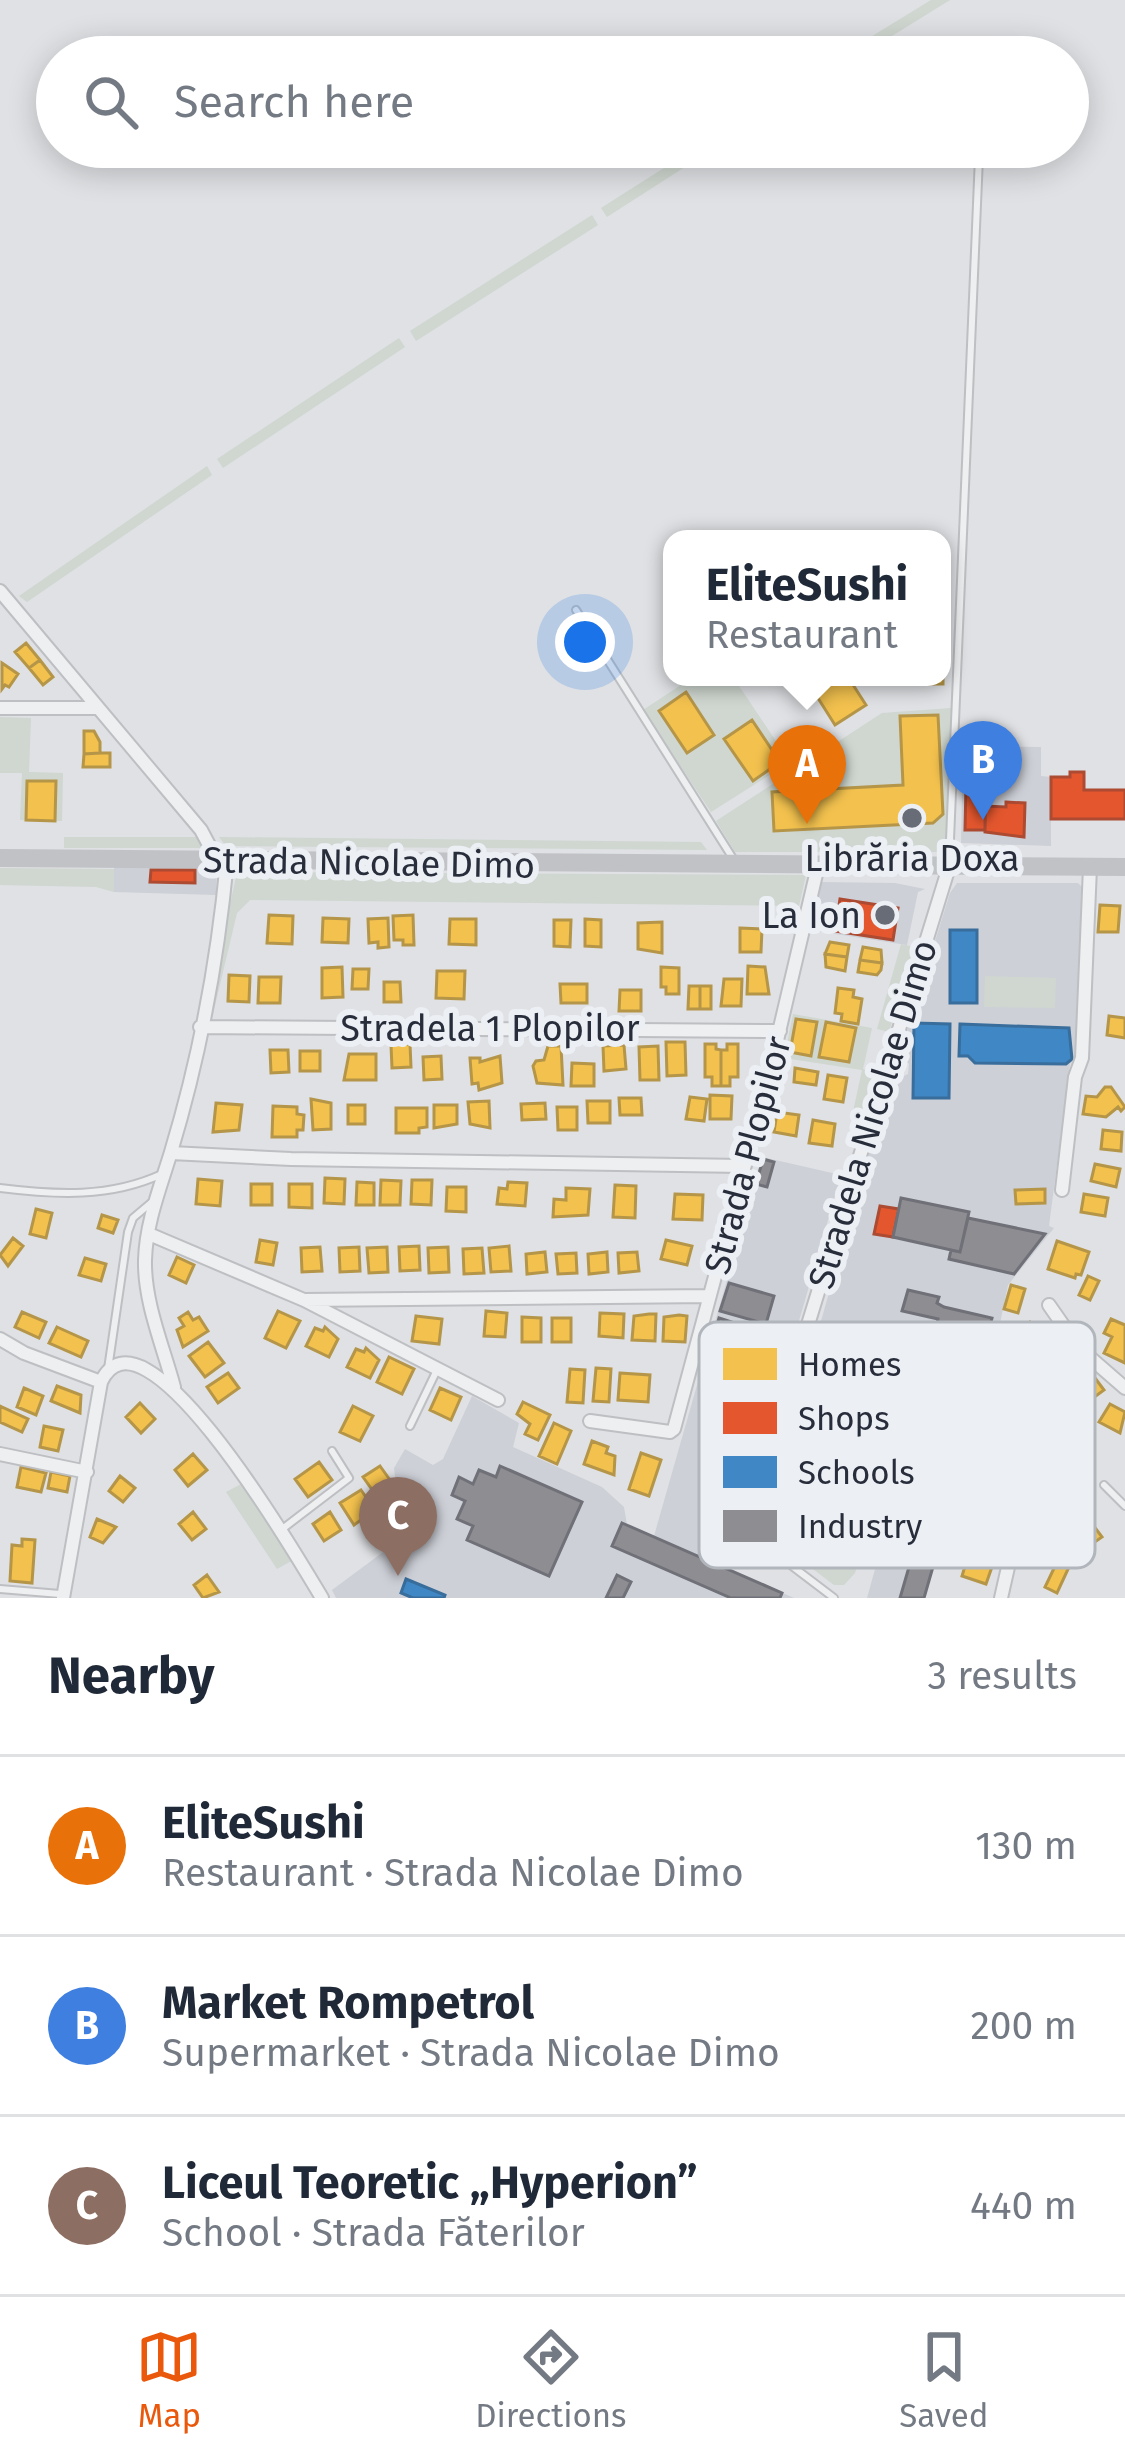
<!DOCTYPE html>
<html lang="en">
<head>
<meta charset="utf-8">
<style>
	body { margin:0; font-family:"Fira Sans",sans-serif; background:#f2f2f3; color:#1f2937 }
	.you { position:absolute; left:585px; top:642px; width:42px; height:42px; margin:-30px; border:9px solid #fff; border-radius:50%; background:#1a73e8; box-shadow:0 0 0 18px #1a73e833 }
	.badge { display:grid; place-items:center; width:78px; height:78px; border-radius:50%; background:#ea580c; color:#fff; font-size:39px; font-weight:700 }
	.pin { position:absolute; translate:-50% -99px; filter:drop-shadow(0 3px 6px #0008) }
	.pin::after { content:''; position:absolute; top:63px; width:42px; height:36px; background:inherit; clip-path:polygon(0 0,100% 0,50% 100%) }
	.popup { position:absolute; left:663px; top:530px; width:288px; height:156px; box-sizing:border-box; display:grid; place-content:center; border-radius:24px; background:#fff; filter:drop-shadow(0 3px 9px #0005); font-size:39px; white-space:nowrap; color:#747a83 }
	.popup b { font-size:45px; color:#1f2937 }
	.popup::after { content:''; position:absolute; left:50%; top:100%; margin-left:-24px; border:24px solid transparent; border-top-color:#fff }
	.list { margin:0; padding:0; list-style:none }
	h2 { display:flex; justify-content:space-between; align-items:center; height:156px; margin:0; padding:0 48px; font-size:51px }
	h2 small { font-size:39px; font-weight:400; color:#747a83 }
	.list li { display:grid; grid-template-columns:78px 1fr auto; gap:36px; align-items:center; box-sizing:border-box; height:180px; padding:0 48px; border-top:3px solid #e0e1e3 }
	.list b { display:block; font-size:45px; white-space:nowrap }
	.list p { margin:0; font-size:39px; white-space:nowrap; color:#747a83 }
	.list em { font-size:39px; font-style:normal; color:#747a83 }
	.icon { flex:none; width:66px; height:66px; fill:none; stroke:currentColor; stroke-width:2; stroke-linecap:round; stroke-linejoin:round }
	.map { position:relative; flex:none; width:1125px; height:1598px; overflow:hidden }
	.search { position:absolute; background:#fff; box-shadow:0 6px 30px #0003; left:36px; right:36px; top:36px; height:132px; display:flex; align-items:center; gap:30px; box-sizing:border-box; padding:0 42px; border-radius:66px; color:#747a83; font-size:45px }
	.sheet { height:696px; background:#fff }
	nav { display:flex; justify-content:space-around; align-items:center; box-sizing:border-box; height:168px; border-top:3px solid #e0e1e3; background:#fff; font-size:33px; color:#747a83 }
	nav a { display:grid; justify-items:center; gap:6px }
	nav .on { color:#ea580c }
	.map>svg:first-child { display:block }
	.built { fill:#cdd0d7 }
	.green { fill:#cfd7d0 }
	.homes { fill:#f2c14e; stroke:#b59548; stroke-width:3 }
	.shops { fill:#e4572e; stroke:#ac4a32; stroke-width:3 }
	.schools { fill:#3f88c5; stroke:#386d9c; stroke-width:3 }
	.industry { fill:#8d8d92; stroke:#6f7078; stroke-width:3 }
	.lines { fill:none; stroke-linecap:round; stroke-linejoin:round }
	.lane-casing { stroke:#bdbfc2; stroke-width:10 }
	.street-casing { stroke:#bdbfc2; stroke-width:16 }
	.lane { stroke:#eeeff0; stroke-width:6 }
	.street { stroke:#eeeff0; stroke-width:12 }
	.secondary { stroke:#c0c2c6; stroke-width:18 }
	.poi-dot { fill:#686c76; stroke:#eceff4; stroke-width:4.5 }
	.labels { text-anchor:middle; stroke-width:12; stroke-linejoin:round; paint-order:stroke }
	.poi-label { font-size:36px; fill:#282d3b; stroke:#eceff4 }
	.street-label { font-size:36px; fill:#282d3b; stroke:#eceff4 }
	.key { fill:#eceff4; stroke:#b1b5bc; stroke-width:3 }
	.key-label { font-size:33px; fill:#282d3b }
</style>
</head>
<body>
<div class="map">
<svg width="1125" height="1598" viewBox="0 0 1125 1598">
	<rect width="100%" height="100%" fill="#dfe1e4"/>
	<!-- built -->
	<path class="built" d="M963 746 1041 747V776L1051 777V846L961 843Z
		M114 865 217 868 216 895 114 892Z
		M818 882 895 883 925 889 918 892 907 945 809 930Z
		M957 883H1078L1082 887 1076 1057 1070 1064 1049 1226 1054 1228 1008 1285 991 1366 924 1598H867L882 1544 863 1539 855 1564 771 1522 798 1431 791 1428 860 1182 891 1082 908 1074 909 1064 900 1054 950 893Z
		M762 1157 841 1175 778 1394 768 1400 737 1507 732 1508 727 1518 731 1525 714 1563 794 1598H336L332 1590 402 1538 394 1468 405 1449 433 1465 443 1459 472 1396 519 1423 513 1447 602 1487 624 1507 627 1525 654 1536Z"/>
	<!-- green -->
	<path class="green" d="M931 0H950L858 57H838Z
		M697 147H716L607 217 601 208Z
		M592 215 598 225 416 341 410 331Z
		M399 338 405 347 223 468 217 459Z
		M207 466 212 475 27 602 19 596Z
		M693 677H733L790 762 711 812 643 710Z
		M951 708 945 852H735L716 821 882 713Z
		M0 717 31 718 29 772 63 773 62 821 20 820 22 773H0Z
		M64 837H197L204 848H64Z
		M219 837 701 842 707 850 226 846Z
		M0 868 114 869V892L96 887 0 885Z
		M237 872 806 875 799 906 250 900 237 913 213 1014 207 1013Z
		M901 944 914 947 889 1032 877 1029Z
		M985 976 1056 978 1055 1008 984 1007Z
		M793 1014 872 1028 863 1069 876 1074 864 1114 853 1112 862 1070 784 1058Z
		M803 1364 809 1366 791 1427 799 1431 771 1521 854 1564 863 1538 866 1539 855 1573 844 1585H834L771 1537 760 1520Z
		M243 1483 293 1560 277 1569 226 1492Z"/>
	<!-- homes -->
	<path class="homes" d="M943 548V684H906V677H942Z
		M26 643 40 660 29 668 15 652Z
		M40 660 53 677 43 685 29 668Z
		M2 663 18 674 9 687 5 685 2 689Z
		M848 677 866 705 835 725 811 687 760 678Z
		M686 692 714 735 687 753 659 711Z
		M938 715 943 814 933 823 774 831 772 792 903 785 900 716Z
		M752 720 780 762 753 781 724 739Z
		M84 731H94L100 742V753L84 754Z
		M100 753H110V767H83L84 754Z
		M27 781H56L55 821 26 820Z
		M1100 905 1120 906 1118 932H1098Z
		M269 915 293 916 292 944 267 943Z
		M413 915 414 945H403V940H394L393 916Z
		M323 918 349 919 348 943 322 942Z
		M388 918 389 947 378 948V942L369 943 368 919Z
		M450 919H476V945L449 944Z
		M585 919 601 920V947L585 946Z
		M554 920H571L570 947 554 946Z
		M662 922V953L638 949V923Z
		M740 928 762 929 761 952H740Z
		M830 942 849 945 847 957 825 954Z
		M863 947 881 950 882 963 860 960Z
		M825 954 847 957 845 971 826 967Z
		M860 960 882 963 881 970 877 975 858 972Z
		M748 966 765 967 769 994H747Z
		M342 967 343 997 322 998V968Z
		M661 967 679 968V994H666V987H661Z
		M353 969H369L368 989H352Z
		M437 971H465L464 999 436 998Z
		M229 975 250 976 249 1002 228 1001Z
		M259 977H281L280 1003H258Z
		M724 979H742L741 1006H721Z
		M384 982H400L401 1002H384Z
		M560 984H587V1003H561Z
		M689 986H700V1009H688Z
		M700 986H711V1009H700Z
		M838 988 854 990 853 997 862 999 858 1024 841 1021 842 1014 835 1013Z
		M620 990H641V1011H619Z
		M1109 1016 1125 1018V1038L1107 1035Z
		M796 1019 817 1022 811 1056 790 1052Z
		M826 1022 856 1028 849 1062 819 1057Z
		M666 1042H685L686 1075 667 1076Z
		M410 1044 411 1067 392 1068 391 1045Z
		M705 1044H716V1049L721 1050V1086H712V1077H705Z
		M727 1044H738V1077H730V1086H721V1050H727Z
		M624 1045 626 1069 604 1071 603 1046Z
		M548 1046H561L563 1085 537 1083 533 1066 536 1061 544 1060Z
		M658 1046 659 1080H640L639 1047Z
		M270 1050H288L289 1072 271 1073Z
		M300 1051H320V1071H300Z
		M349 1054H376V1080H344Z
		M441 1056 442 1079 424 1080 423 1057Z
		M500 1056 502 1083 479 1090 478 1083 472 1084 470 1058H480V1062Z
		M572 1063 594 1064V1086H571Z
		M795 1068 818 1072 816 1085 794 1082Z
		M828 1075 847 1078 843 1102 824 1099Z
		M1105 1087H1111L1125 1107 1121 1111 1118 1107 1106 1117 1083 1114 1086 1096 1097 1097Z
		M710 1095 732 1096 731 1119H710Z
		M690 1097 707 1099 704 1121 686 1119Z
		M619 1098H641L642 1115H620Z
		M311 1099 331 1103V1129L313 1130Z
		M489 1101 490 1128 470 1124 468 1102Z
		M587 1101H610V1123H588Z
		M216 1103 242 1105 239 1130 213 1132Z
		M545 1103 546 1119 522 1120 521 1104Z
		M348 1105H365V1124H348Z
		M434 1105H457V1124L434 1128Z
		M273 1106 297 1107V1114L304 1115 303 1130H297V1137H272Z
		M557 1107H577V1130H558Z
		M396 1108H427V1127L419 1128V1133H396Z
		M777 1112 799 1115 796 1136 774 1132Z
		M813 1120 835 1124 832 1146 809 1143Z
		M1103 1130 1122 1132 1121 1151 1101 1149Z
		M1095 1164 1120 1169 1116 1187 1091 1181Z
		M325 1178 345 1179 344 1204 324 1203Z
		M198 1179 222 1181 220 1206 196 1204Z
		M381 1180 401 1181 400 1205H380Z
		M412 1180H432L431 1205 411 1204Z
		M357 1182 374 1183V1205H356Z
		M508 1182 527 1183 525 1206 497 1204 499 1188 507 1189Z
		M251 1184H272V1205H251Z
		M289 1184H312V1208L289 1207Z
		M615 1185 636 1186 635 1218 613 1217Z
		M447 1187H466V1212L446 1211Z
		M566 1188 590 1189 588 1215 553 1217 554 1199 566 1200Z
		M1045 1189V1203L1016 1204 1015 1190Z
		M675 1194 703 1195 702 1220 673 1219Z
		M1084 1194 1108 1198 1105 1216 1081 1212Z
		M36 1209 52 1213 46 1238 30 1234Z
		M102 1215 118 1220 113 1233 98 1228Z
		M13 1238 23 1246 8 1266 0 1255Z
		M260 1240 277 1243 273 1265 256 1262Z
		M666 1240 692 1246 687 1265 661 1259Z
		M1057 1241 1089 1252 1081 1275 1076 1274 1075 1278 1048 1269Z
		M419 1246 420 1270 400 1271 399 1247Z
		M509 1246 511 1271 491 1272 489 1248Z
		M320 1247 322 1271 302 1272 301 1248Z
		M359 1247 360 1271 340 1272 339 1248Z
		M387 1247 388 1272 369 1273 367 1248Z
		M448 1247 449 1272 429 1273 428 1248Z
		M482 1248 484 1273 464 1274 463 1249Z
		M545 1252 547 1272 527 1274 526 1254Z
		M607 1252 608 1272 589 1274 588 1254Z
		M637 1252 639 1271 619 1273 618 1253Z
		M576 1253 577 1273 558 1274 556 1254Z
		M177 1257 194 1265 186 1283 169 1275Z
		M85 1258 106 1264 101 1281 79 1275Z
		M1088 1276 1099 1281 1090 1300 1079 1295Z
		M1011 1285 1025 1289 1018 1313 1004 1309Z
		M278 1311 300 1321 286 1348 265 1338Z
		M486 1311 507 1313 505 1337 484 1336Z
		M22 1312 46 1322 39 1338 15 1327Z
		M188 1312 193 1320 199 1317 208 1331 183 1347 177 1330 184 1326 179 1318Z
		M600 1313 624 1314 623 1338 599 1336Z
		M649 1314H656L655 1341 632 1340 634 1316Z
		M679 1315 687 1316 685 1342 663 1341 664 1317Z
		M416 1316 442 1319 439 1344 412 1341Z
		M522 1317 541 1318V1342H522Z
		M552 1318H571V1342H552Z
		M1111 1319 1125 1325V1363L1104 1353 1112 1337 1104 1333Z
		M1030 1322 1042 1331 1028 1349 1017 1340Z
		M57 1327 88 1341 81 1357 49 1343Z
		M325 1327 338 1339 329 1357 306 1346 315 1328 323 1331Z
		M208 1342 224 1363 205 1377 189 1356Z
		M1044 1345 1063 1355 1051 1378 1032 1368Z
		M366 1348 379 1360 370 1378 347 1367 356 1349 364 1352Z
		M389 1357 414 1369 402 1394 377 1382Z
		M596 1368 611 1369 609 1402 593 1401Z
		M570 1369 585 1370 583 1403 567 1402Z
		M228 1373 239 1388 218 1403 207 1387Z
		M620 1373 650 1375 648 1402 618 1400Z
		M1092 1374 1104 1390 1085 1404 1073 1388Z
		M57 1386 81 1395 80 1413 51 1401Z
		M24 1388 43 1396 36 1415 17 1407Z
		M440 1388 461 1397 451 1420 430 1410Z
		M523 1402 550 1415 538 1440 525 1434 530 1424 517 1414Z
		M140 1403 155 1419 141 1433 126 1417Z
		M1110 1404 1125 1412 1120 1433 1099 1422Z
		M0 1406 28 1419 22 1432 0 1422Z
		M353 1406 373 1416 360 1441 340 1432Z
		M554 1423 571 1431 557 1464 539 1456Z
		M1058 1425 1079 1436 1068 1459 1047 1448Z
		M44 1426 63 1430 58 1451 40 1447Z
		M592 1441 608 1447 606 1453 615 1456 614 1475 584 1464Z
		M641 1453 661 1460 649 1496 629 1489Z
		M193 1454 207 1470 188 1486 175 1470Z
		M1044 1459 1062 1466 1053 1488 1035 1481Z
		M319 1462 332 1480 308 1497 295 1479Z
		M997 1464 1021 1473 1015 1490 991 1481Z
		M380 1466 390 1480 373 1491 363 1477Z
		M21 1467 46 1473 41 1492 17 1487Z
		M51 1472 70 1476 67 1492 48 1488Z
		M120 1476 135 1488 123 1502 109 1491Z
		M361 1490 375 1510 354 1525 340 1503Z
		M981 1507 1005 1518 996 1538 983 1532 980 1539 968 1534Z
		M193 1512 206 1529 192 1540 179 1524Z
		M330 1512 341 1530 324 1541 313 1524Z
		M97 1519 116 1527 103 1543 90 1537Z
		M1090 1521 1102 1537 1082 1551 1071 1536Z
		M22 1539 35 1540 32 1583 10 1581 12 1545 22 1546Z
		M968 1556 993 1564 986 1584 962 1576Z
		M1057 1562 1069 1567 1057 1593 1045 1587Z
		M207 1575 219 1592 203 1598 194 1585Z"/>
	<!-- shops -->
	<path class="shops" d="M1070 772H1084V790H1125V819H1051V777H1070Z
		M966 785 986 786 985 830H965Z
		M1006 802 1025 803 1024 837 985 832V806L1006 807Z
		M151 870H195V883L150 882Z
		M840 899 898 908 893 940 835 931Z
		M880 1206 899 1209 893 1237 874 1234Z"/>
	<!-- schools -->
	<path class="schools" d="M950 930H977V1003H950Z
		M914 1023 950 1024 949 1098H913Z
		M960 1024 1069 1028 1072 1059 1066 1064 975 1063 968 1056H959Z
		M406 1579 445 1595 444 1598H413L401 1593Z"/>
	<!-- industry -->
	<path class="industry" d="M763 1159 774 1162 767 1187 756 1184Z
		M901 1198 969 1212 960 1252 893 1237Z
		M968 1218 1045 1234 1014 1274 949 1259 951 1250 960 1252Z
		M729 1283 774 1296 766 1324 720 1311Z
		M908 1290 939 1297 937 1303 944 1307 992 1318 982 1357 932 1345 938 1319 902 1311Z
		M719 1318 741 1325 728 1369 706 1363Z
		M969 1360 991 1366 924 1598H900Z
		M822 1382 848 1391 835 1427 810 1418Z
		M848 1391 897 1407 884 1444 835 1427Z
		M500 1466 582 1502 549 1576 467 1540 473 1526 457 1519 465 1501 452 1495 459 1477 473 1484 479 1470 496 1477Z
		M622 1523 782 1593 780 1598H731L612 1546Z
		M617 1575 631 1582 623 1598H606Z"/>
	<g class="lines">
		<defs>
			<path id="lane" d="M576 610 732 857
				M949 863 979 157
				M0 1188C56 1195 110 1198 162 1174
				M108 1369 128 1232 133 1218 152 1202
				M410 1426 436 1372
				M1104 1485 1125 1506
				M281 1530 349 1478 332 1451
				M746 1531 834 1598
				M0 1589 60 1594"/>
			<path id="street" d="M0 591 201 830 217 860
				M0 708H97
				M200 1027 780 1031
				M171 1153 291 1159 742 1166
				M1062 1190 1075 1077 1082 1058 1090 867
				M149 1234 304 1300 498 1400
				M304 1300 709 1296
				M1049 1305 1079 1348 1125 1388
				M0 1339 24 1353 101 1382
				M174 1387C163 1346 144 1302 145 1260 146 1223 160 1188 171 1152 199 1059 218 958 227 861
				M590 1421 670 1432 674 1429 767 1083 818 866
				M0 1454 87 1472
				M745 1529 949 867
				M63 1598 101 1382C144 1290 303 1567 322 1598
				M1001 1598 1021 1510"/>
		</defs>
		<!-- lane casing -->
		<use href="#lane" class="lane-casing"/>
		<!-- street casing -->
		<use href="#street" class="street-casing"/>
		<!-- lane -->
		<use href="#lane" class="lane"/>
		<!-- street -->
		<use href="#street" class="street"/>
		<!-- secondary -->
		<path class="secondary" d="M0 858 1125 867"/>
	</g>
	<!-- markers -->
	<g class="poi-dot">
		<circle cx="912" cy="818" r="12"/>
		<circle cx="885" cy="915" r="12"/>
	</g>
	<g class="labels">
		<!-- poi labels -->
		<g class="poi-label">
			<text x="912" y="871">Librăria Doxa</text>
			<text x="861" y="928" text-anchor="end">La Ion</text>
		</g>
		<!-- street labels -->
		<g class="street-label">
			<text transform="translate(369 862) rotate(1)" y="13">Strada Nicolae Dimo</text>
			<text x="490" y="1041">Stradela 1 Plopilor</text>
			<text transform="translate(872 1114) rotate(-73)" y="13">Stradela Nicolae Dimo</text>
			<text transform="translate(747 1155) rotate(-75)" y="13">Strada Plopilor</text>
		</g>
	</g>
	<!-- legend -->
	<rect x="699" y="1322" width="396" height="246" rx="18" class="key"/>
	<rect x="723" y="1348" width="54" height="32" fill="#f2c14e"/>
	<rect x="723" y="1402" width="54" height="32" fill="#e4572e"/>
	<rect x="723" y="1456" width="54" height="32" fill="#3f88c5"/>
	<rect x="723" y="1510" width="54" height="32" fill="#8d8d92"/>
	<g class="key-label">
		<text x="798" y="1376">Homes</text>
		<text x="798" y="1430">Shops</text>
		<text x="798" y="1484">Schools</text>
		<text x="798" y="1538">Industry</text>
	</g>
</svg>
<div class="you"></div>
<div class="pin badge" style="left:807px;top:824px;background:#e8710a">A</div>
<div class="popup"><b>EliteSushi</b>Restaurant</div>
<div class="pin badge" style="left:983px;top:820px;background:#3f7fe0">B</div>
<div class="pin badge" style="left:398px;top:1576px;background:#8d6e63">C</div>
<div class="search"><svg class="icon" aria-label="search" viewBox="0 0 24 24"><circle cx="10" cy="10" r="6"/><path d="M15 15l6 6"/></svg>Search here</div>
</div>
<section class="sheet">
<h2>Nearby<small>3 results</small></h2>
<ul class="list">
<li><span class="badge" style="background:#e8710a">A</span><div><b>EliteSushi</b><p>Restaurant · Strada Nicolae Dimo</p></div><em>130 m</em></li>
<li><span class="badge" style="background:#3f7fe0">B</span><div><b>Market Rompetrol</b><p>Supermarket · Strada Nicolae Dimo</p></div><em>200 m</em></li>
<li><span class="badge" style="background:#8d6e63">C</span><div><b>Liceul Teoretic „Hyperion”</b><p>School · Strada Făterilor</p></div><em>440 m</em></li>
</ul>
</section>
<nav>
<a class="on"><svg class="icon" aria-label="map" viewBox="0 0 24 24"><path d="M3 6l6-2 6 2 6-2v14l-6 2-6-2-6 2zM9 4v14M15 6v14"/></svg>Map</a>
<a><svg class="icon" aria-label="directions" viewBox="0 0 24 24"><path d="M12 3l9 9-9 9-9-9zM9 14v-3h6M13 9l2 2-2 2"/></svg>Directions</a>
<a><svg class="icon" aria-label="saved" viewBox="0 0 24 24"><path d="M7 4h10v16l-5-4-5 4z"/></svg>Saved</a>
</nav>
</body>
</html>
